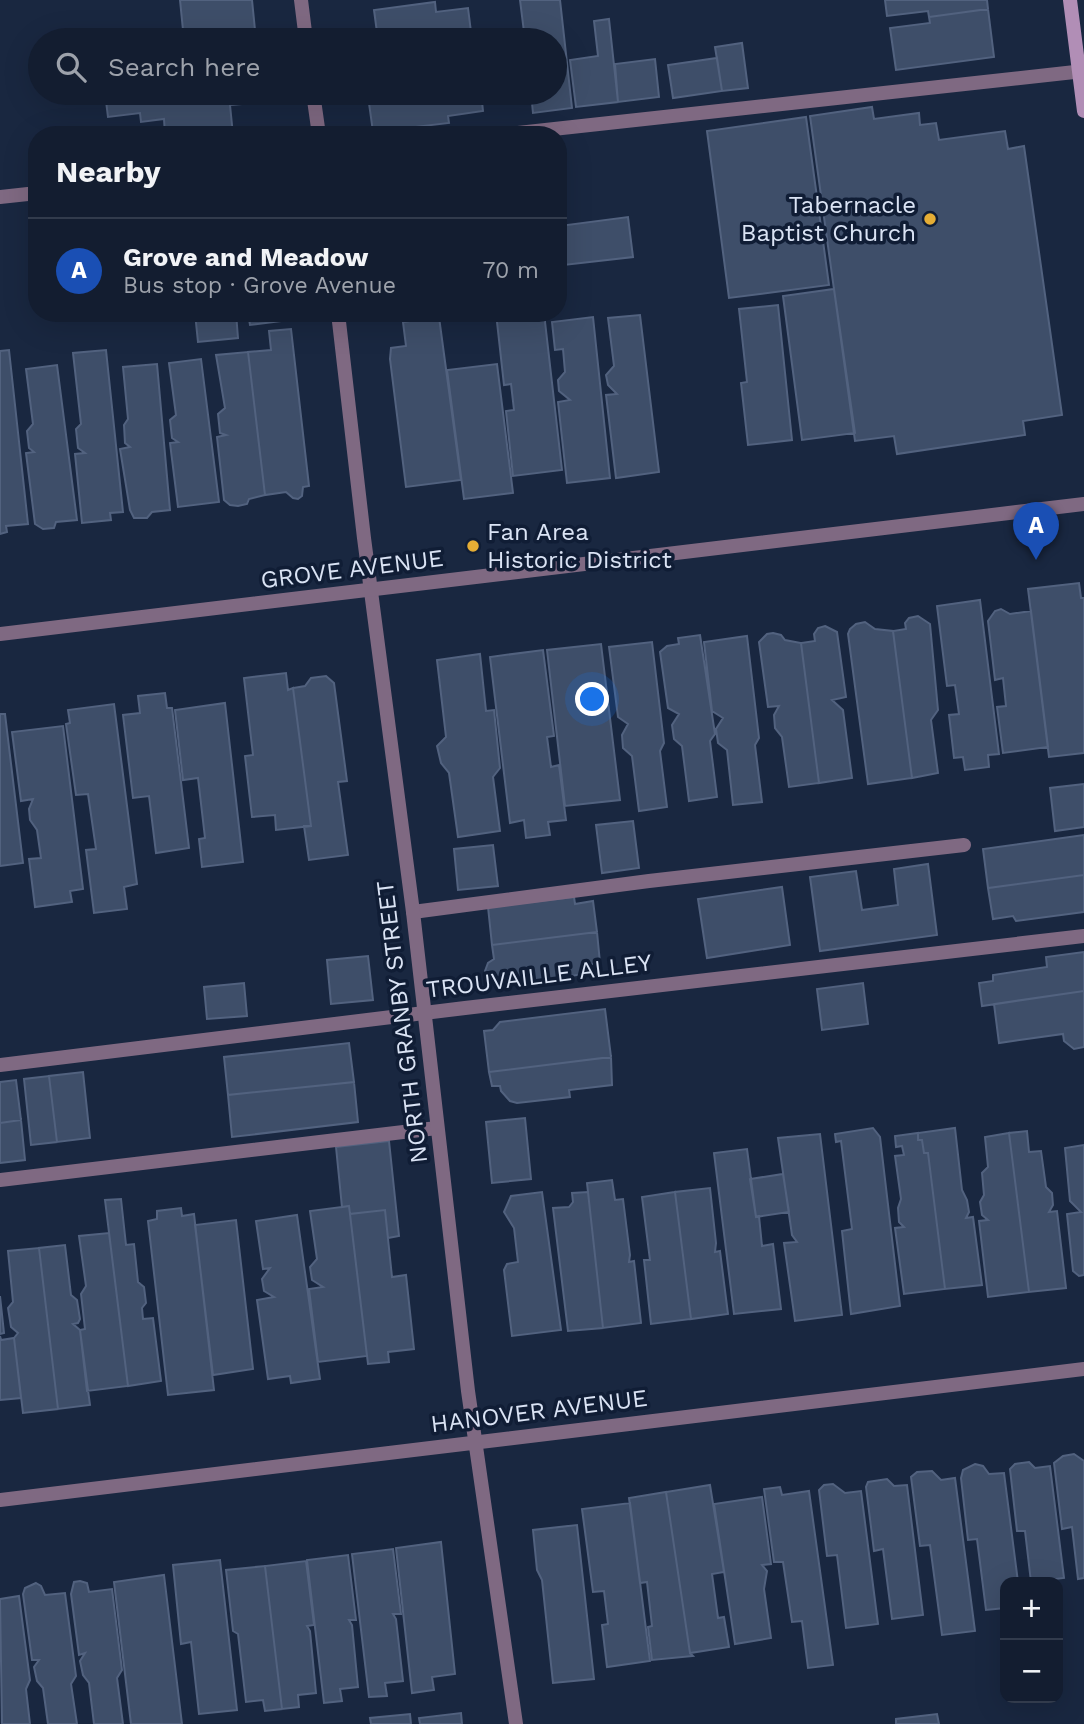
<!DOCTYPE html>
<html lang="en">
<head>
<meta charset="utf-8">
<style>
	body { margin:0; font-family:"Work Sans",sans-serif; background:#1c2638; color:#f1f3f6 }
	.controls { position:absolute; right:21px; bottom:21px; display:grid; overflow:hidden; border-radius:14px; box-shadow:0 7px 28px #0002 }
	.controls button { width:63px; height:63px; display:grid; place-items:center; padding:0; border:0; border-bottom:2px solid #323b4c; background:#131d30; color:#f1f3f6; font:35px sans-serif }
	.you { position:absolute; left:593px; top:700px; width:24px; height:24px; margin:-18px; border:5px solid #fff; border-radius:50%; background:#1a73e8; box-shadow:0 0 0 10px #1a73e833 }
	.badge { display:grid; place-items:center; width:46px; height:46px; border-radius:50%; background:#e5ad35; color:#fff; font-size:23px; font-weight:700 }
	.pin { position:absolute; translate:-50% -58px; filter:drop-shadow(0 2px 4px #0008) }
	.pin::after { content:''; position:absolute; top:37px; width:24px; height:21px; background:inherit; clip-path:polygon(0 0,100% 0,50% 100%) }
	.list { margin:0; padding:0; list-style:none }
	h2 { display:flex; justify-content:space-between; align-items:center; height:91px; margin:0; padding:0 28px; font-size:30px }
	h2 small { font-size:23px; font-weight:400; color:#9da2ab }
	.list li { display:grid; grid-template-columns:46px 1fr auto; gap:21px; align-items:center; box-sizing:border-box; height:105px; padding:0 28px; border-top:2px solid #323b4c }
	.list b { display:block; font-size:26px; white-space:nowrap }
	.list p { margin:0; font-size:23px; white-space:nowrap; color:#9da2ab }
	.list em { font-size:23px; font-style:normal; color:#9da2ab }
	.icon { flex:none; width:38px; height:38px; fill:none; stroke:currentColor; stroke-width:2; stroke-linecap:round; stroke-linejoin:round }
	.map { position:relative; flex:none; width:1084px; height:1724px; overflow:hidden }
	.search { position:absolute; background:#131d30; box-shadow:0 7px 28px #0002; left:28px; top:28px; width:539px; height:77px; display:flex; align-items:center; gap:18px; box-sizing:border-box; padding:0 24px; border-radius:38px; color:#9da2ab; font-size:26px }
	.panel { position:absolute; background:#131d30; box-shadow:0 7px 28px #0002; left:28px; top:126px; width:539px; height:196px; border-radius:28px }
	.map>svg:first-child { display:block }
	.building { fill:#3e4e69; stroke:#52627f; stroke-width:2 }
	.lines { fill:none; stroke-linecap:round; stroke-linejoin:round }
	.service { stroke:#7f6982; stroke-width:14 }
	.minor { stroke:#7f6982; stroke-width:14 }
	.tertiary { stroke:#7f6982; stroke-width:14 }
	.secondary { stroke:#b18eb6; stroke-width:14 }
	.poi-dot { fill:#e5ad35; stroke:#101d35; stroke-width:2.5 }
	.labels { text-anchor:middle; stroke-width:7; stroke-linejoin:round; paint-order:stroke }
	.poi-label { font-size:24px; fill:#dae3f4; stroke:#101d35; text-anchor:end }
	.street-label { font-size:24px; fill:#dae3f4; stroke:#101d35 }
</style>
</head>
<body>
<div class="map">
<svg width="1084" height="1724" viewBox="0 0 1084 1724">
	<rect width="100%" height="100%" fill="#192740"/>
	<!-- building -->
	<path class="building" d="M180 0H252L256 40H184Z
		M520 0H560L572 108 533 113 531 93H555V40H525Z
		M885 0H987L988 9 929 17 928 11 887 16Z
		M435 2 436 12 468 8 472 40H378L374 10Z
		M988 9 994 57 896 70 890 28 930 23 929 17Z
		M609 19 618 102 576 107 570 60 598 56 594 21Z
		M742 43 748 88 722 91 715 47Z
		M717 58 722 91 673 98 668 65Z
		M655 59 659 97 618 102 615 64Z
		M105 93H240L241 104 230 105 233 135H165L164 119 141 122 140 113 108 117Z
		M392 93H481L483 111 448 116 449 123 373 132 368 96Z
		M872 107 874 119 919 113 920 125 936 123 939 140 1005 131 1008 149 1024 146 1062 415 1023 421 1025 435 897 454 894 436 855 441 810 116Z
		M806 117 829 285 729 298 707 131Z
		M628 217 633 257 564 265 559 226Z
		M834 289 855 433 802 440 783 296Z
		M778 305 792 440 748 445 741 383 747 382 739 309Z
		M195 313H236L238 338 198 342Z
		M248 313H289L290 320 250 325Z
		M496 313H544L562 470 513 476 506 411 514 410 511 384 504 385Z
		M640 315 659 472 616 478 606 395 617 394 608 385 606 375 614 366 608 318Z
		M439 317 461 480 406 487 390 359 391 348 406 346 403 322Z
		M593 317 610 478 567 483 558 402 570 400 559 391 558 380 565 372 563 349 555 350 552 322Z
		M291 329 309 486 303 487 302 496 298 499 293 498 286 492 265 495 248 352 271 350 269 331Z
		M9 350 28 524 6 526 7 532 0 534V351Z
		M106 350 123 512 110 513 111 520 82 523 75 454 85 453 78 448 76 429 81 424 73 353Z
		M248 352 265 495 249 499 247 504 238 506 230 505 224 500 217 437 226 435 220 433 218 414 225 408 216 355Z
		M201 359 219 502 178 507 170 443 178 442 172 438 170 420 176 415 169 363Z
		M157 364 170 510 152 512 147 518H134L130 510 120 449 130 447 125 443 124 425 128 419 123 367Z
		M497 364 513 493 464 499 447 370Z
		M57 365 77 520 56 522 54 528 43 529 35 524 26 453 34 452 29 448 27 431 33 424 26 369Z
		M1079 583 1081 598H1084V753L1049 757 1028 589Z
		M980 600 999 754 988 755 989 767 965 770 963 757 954 758 949 715 959 714 955 685 947 686 937 606Z
		M1001 609 1010 614 1031 611 1048 747 1003 753 997 707 1006 706 1003 678 995 680 988 621 995 611Z
		M918 616 930 624 938 710 931 720 938 773 912 778 893 631 906 629 905 623 909 618Z
		M865 622 875 629 893 631 912 778 868 784 848 634 850 629 856 624Z
		M825 626 837 632 846 697 832 700 843 710 852 778 819 783 801 643 815 641 814 634 818 628Z
		M773 633 781 635 785 640 801 643 819 783 789 787 782 737 775 728 774 715 779 706 768 707 759 642 767 634Z
		M700 635 715 734 710 741 717 797 689 801 682 746 674 739 672 725 679 714 668 708 660 652 667 646 679 644 678 638Z
		M747 636 759 738 755 745 762 802 733 805 727 750 718 743 716 729 723 718 712 711 704 642Z
		M652 642 664 743 660 751 667 807 639 811 632 756 623 748 622 735 628 724 618 717 609 647Z
		M601 644 620 800 565 806 547 650Z
		M543 650 554 736 547 737 551 767 559 765 566 820 548 822 550 835 526 838 524 820 510 823 490 657Z
		M480 654 486 711 494 710 500 768 493 777 500 831 458 837 449 773 441 763 437 746 446 737 437 660Z
		M286 673 288 690 293 688 311 826 276 830 275 815 252 817 245 756 253 755 244 678Z
		M326 676 334 683 347 781 338 782 348 855 309 860 304 826H311L293 688 305 686 311 678Z
		M165 693 167 708H172L189 848 156 853 149 796 133 798 123 715 140 713 138 696Z
		M225 703 243 862 202 867 199 839 205 838 198 778 183 780 175 710Z
		M114 704 137 884 124 887 127 909 94 913 86 850 96 849 88 794 76 795 66 724 70 723 68 710Z
		M0 714H5L23 863 0 866Z
		M63 726 83 889 70 891 72 902 35 907 29 859 41 858 37 830 30 820 29 809 33 799 21 801 12 732Z
		M1084 784V827L1055 831 1050 788Z
		M633 821 639 868 602 873 596 825Z
		M1084 835V875L988 888 983 849Z
		M493 845 498 886 458 890 454 849Z
		M928 864 937 935 820 951 810 877 856 871 862 910 898 905 894 869Z
		M1084 875V912L1016 921 1013 916 993 919 988 888Z
		M782 887 790 945 707 958 698 899Z
		M574 897 575 904 593 901 597 932 492 945 488 907Z
		M597 932 600 963 584 965 585 974 499 986 486 978 485 971 488 963 494 959 492 945Z
		M1084 952V991L982 1006 979 983 993 981V975L1047 967 1046 957Z
		M368 956 373 1000 331 1004 327 960Z
		M244 983 247 1016 207 1019 204 987Z
		M863 983 868 1024 822 1030 817 989Z
		M1084 991V1047L1074 1049 1064 1041 1063 1034 999 1043 994 1004Z
		M605 1009 611 1057 489 1072 484 1031 493 1030 500 1022Z
		M349 1043 354 1082 228 1095 224 1057Z
		M611 1057 612 1085 569 1090 570 1097 517 1103 510 1101 501 1091 500 1086H492L489 1072Z
		M83 1072 90 1138 57 1142 49 1076Z
		M49 1076 57 1142 31 1145 24 1079Z
		M16 1080 21 1120 0 1123V1082Z
		M354 1082 358 1122 232 1137 228 1095Z
		M525 1118 531 1179 492 1183 486 1122Z
		M21 1120 25 1160 0 1163V1123Z
		M873 1128 880 1137 900 1306 851 1314 842 1231 852 1229 841 1141 836 1142 835 1134Z
		M955 1128 962 1190 967 1200 969 1212 966 1218 973 1217 982 1285 945 1289 928 1153H924L922 1140H918V1133Z
		M1027 1131 1029 1152 1041 1151 1046 1187 1052 1193 1053 1205 1049 1212 1057 1211 1066 1288 1029 1292 1009 1133Z
		M918 1133V1140H922L924 1153H928L945 1289 904 1294 895 1228 904 1227 899 1222 898 1208 901 1199 895 1156 904 1155 902 1146 896 1147 895 1136Z
		M1009 1133 1029 1292 988 1297 979 1221 988 1220 982 1215 980 1202 984 1195 982 1173 988 1167 985 1137Z
		M820 1134 842 1315 795 1321 784 1243 797 1242 792 1235 778 1138Z
		M389 1141 399 1236 388 1238 385 1210 350 1214 349 1206 342 1207 336 1147Z
		M1084 1145V1275L1079 1276 1073 1271 1067 1214 1081 1212 1070 1201 1065 1148Z
		M747 1149 756 1217 759 1216 762 1246 773 1244 781 1309 734 1314 714 1153Z
		M783 1174 789 1212 756 1217 750 1179Z
		M612 1180 615 1200 623 1199 630 1255 629 1262 634 1261 641 1323 603 1328 587 1183Z
		M710 1188 716 1243 715 1252 720 1251 728 1314 691 1319 675 1192Z
		M542 1192 561 1330 512 1336 504 1270 507 1264 518 1262 514 1228 504 1212 511 1196Z
		M588 1192 603 1328 568 1331 553 1208 569 1207 573 1202 572 1193Z
		M675 1192 691 1319 651 1324 644 1260H650L642 1197Z
		M121 1199 126 1245 134 1244 138 1282 144 1287 146 1303 142 1308 143 1319 153 1318 161 1381 128 1386 105 1200Z
		M349 1206 367 1356 318 1362 309 1289 323 1287 312 1280 310 1267 317 1259 310 1211Z
		M181 1208 182 1216 194 1214 214 1390 168 1395 148 1221 157 1219V1211Z
		M385 1210 392 1277 406 1275 414 1349 388 1352 389 1362 368 1364 350 1214Z
		M297 1215 320 1379 291 1383 290 1376 268 1379 257 1300 274 1297 264 1291 262 1279 270 1268 263 1269 256 1221Z
		M236 1220 253 1369 213 1375 195 1225Z
		M109 1233 128 1386 87 1391 80 1330 85 1329 81 1294 86 1286 79 1236Z
		M65 1245 71 1295 77 1300 80 1319 78 1323 73 1324 80 1330 90 1405 58 1409 39 1248Z
		M39 1248 58 1409 23 1413 14 1338 18 1333 11 1327 8 1308 13 1302 8 1251Z
		M0 1296 4 1333 0 1334Z
		M0 1336 1 1340 14 1338 21 1398 0 1400Z
		M1074 1454 1084 1461V1578L1078 1579 1072 1527 1062 1529 1054 1463 1063 1456Z
		M1029 1462 1035 1468 1050 1466 1064 1578 1031 1582 1025 1531H1017L1010 1469 1015 1464Z
		M975 1464 983 1466 989 1474 1004 1473 1018 1582H1005V1608L986 1610 977 1539 968 1540 961 1478 963 1470Z
		M932 1471 941 1480 955 1478 975 1631 942 1635 930 1545 920 1546 911 1477 917 1472Z
		M887 1479 894 1486 907 1485 923 1615 892 1619 883 1549 874 1551 866 1487 868 1482Z
		M833 1484 845 1493 861 1491 878 1624 846 1628 837 1555 827 1556 819 1490 824 1485Z
		M710 1485 724 1572 712 1574 718 1618 724 1617 729 1647 690 1653 666 1492Z
		M780 1487 782 1495 809 1491 833 1665 808 1668 802 1621 792 1622 783 1562H774L764 1489Z
		M666 1492 690 1653 693 1656 652 1660 648 1627 652 1626 647 1582 640 1583 629 1498Z
		M762 1497 771 1564 762 1565 767 1571 764 1589 771 1638 735 1644 714 1504Z
		M630 1503 650 1661 607 1667 602 1625 608 1624 604 1591 593 1592 582 1509Z
		M577 1525 594 1679 553 1683 542 1580 537 1570 533 1530Z
		M441 1542 455 1674 432 1677 434 1690 412 1693 396 1548Z
		M393 1549 401 1614H393L396 1619 403 1681 385 1683 387 1696 369 1697 352 1554Z
		M348 1555 356 1620H349L352 1625 358 1687 340 1689 342 1701 324 1703 307 1560Z
		M220 1560 237 1710 199 1714 191 1642 181 1644 173 1565Z
		M306 1561 314 1625 307 1626 310 1631 316 1693 298 1695 299 1707 282 1709 265 1566Z
		M265 1566 282 1709 265 1711 263 1700 246 1702 238 1634 233 1631 226 1570Z
		M164 1575 182 1724H131L114 1582Z
		M80 1581 87 1583 89 1592 112 1589 122 1670 117 1678 123 1724H94L89 1683 83 1675 80 1661 85 1653 79 1655 71 1594 74 1582Z
		M36 1583 41 1586 45 1595 65 1593 76 1676 71 1684 77 1724H48L43 1688 37 1681 34 1667 39 1660H32L23 1594 25 1588Z
		M19 1596 30 1680 26 1689 30 1724H2L0 1599Z
		M461 1713 462 1724H420L419 1718Z
		M410 1714 411 1724H371L370 1718Z
		M937 1714 939 1724H896V1719Z"/>
	<g class="lines">
		<!-- service -->
		<path class="service" d="M499 135 1084 71
			M0 197 37 193
			M413 912 649 881 964 845
			M0 1065 465 1008 1084 936
			M0 1180 437 1128"/>
		<!-- minor -->
		<path class="minor" d="M301 0 306 40
			M313 93 319 135
			M338 313 364 538 413 912 468 1391 516 1724
			M0 1500 1084 1369"/>
		<!-- tertiary -->
		<path class="tertiary" d="M0 634 1084 504"/>
		<!-- secondary -->
		<path class="secondary" d="M1070 0 1084 111"/>
	</g>
	<!-- markers -->
	<g class="poi-dot">
		<circle cx="930" cy="219" r="7"/>
		<circle cx="473" cy="546" r="7"/>
	</g>
	<g class="labels">
		<!-- poi labels -->
		<g class="poi-label">
			<text x="916" y="213">Tabernacle<tspan x="916" dy="28">Baptist Church</tspan></text>
			<text x="487" y="540" text-anchor="start">Fan Area<tspan x="487" dy="28">Historic District</tspan></text>
		</g>
		<!-- street labels -->
		<g class="street-label">
			<text transform="translate(352 569) rotate(-7)" y="8">GROVE AVENUE</text>
			<text transform="translate(539 976) rotate(-7)" y="8">TROUVAILLE ALLEY</text>
			<text transform="translate(402 1022) rotate(-97)" y="8">NORTH GRANBY STREET</text>
			<text transform="translate(539 1411) rotate(-7)" y="8">HANOVER AVENUE</text>
		</g>
	</g>
</svg>
<div class="controls">
<button>+</button>
<button>−</button>
</div>
<div class="you"></div>
<div class="pin badge" style="left:1036px;top:560px;background:#1a4fb4">A</div>
<div class="search"><svg class="icon" aria-label="search" viewBox="0 0 24 24"><circle cx="10" cy="10" r="6"/><path d="M15 15l6 6"/></svg>Search here</div>
<section class="panel">
<h2>Nearby<small></small></h2>
<ul class="list">
<li><span class="badge" style="background:#1a4fb4">A</span><div><b>Grove and Meadow</b><p>Bus stop · Grove Avenue</p></div><em>70 m</em></li>
</ul>
</section>
</div>
</body>
</html>
